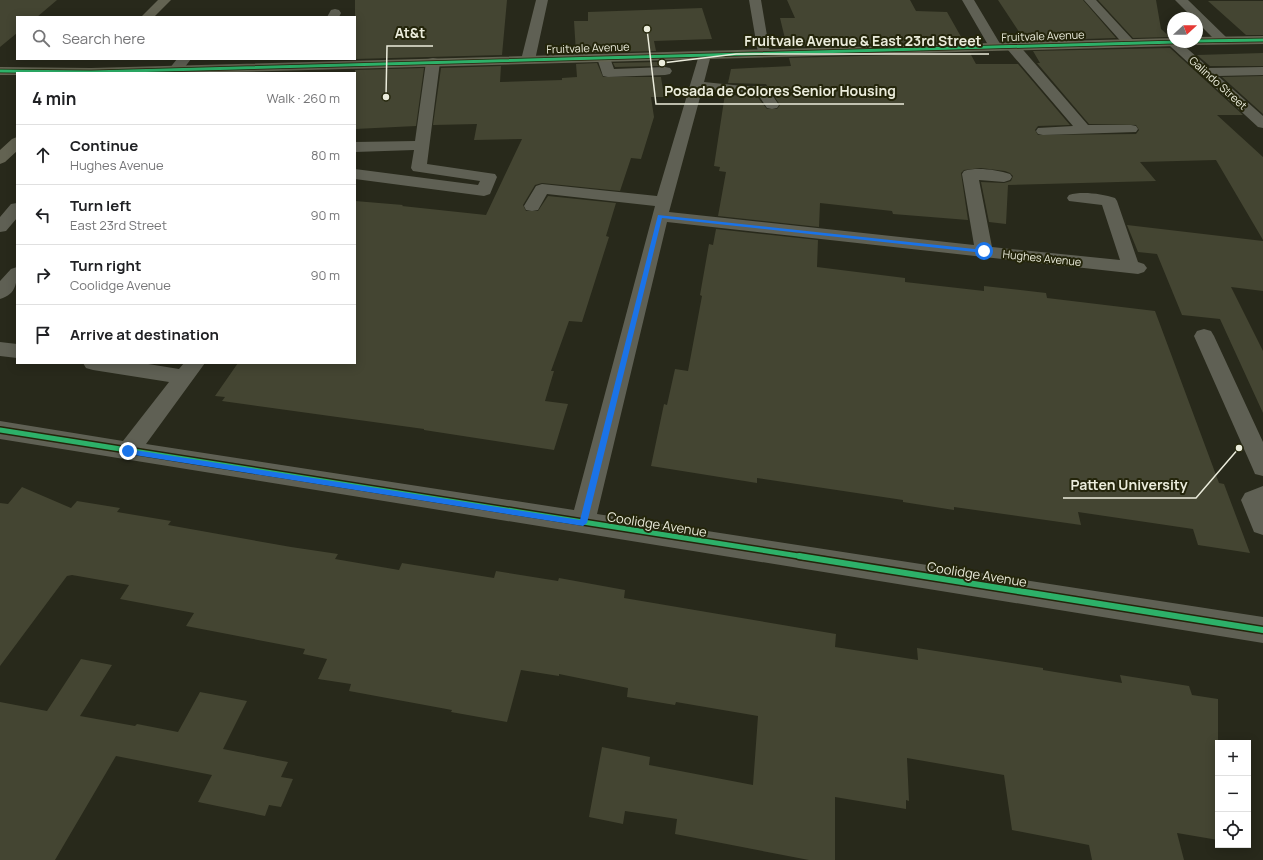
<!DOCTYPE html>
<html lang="en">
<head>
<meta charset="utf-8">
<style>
	body { margin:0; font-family:Manrope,sans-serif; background:#f2f2f2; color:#202124 }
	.controls { position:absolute; right:12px; bottom:12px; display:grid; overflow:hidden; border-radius:0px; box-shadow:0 2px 10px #0003 }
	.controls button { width:36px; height:36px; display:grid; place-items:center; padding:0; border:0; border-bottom:1px solid #e0e0e0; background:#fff; color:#202124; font:20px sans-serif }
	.compass { position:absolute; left:1167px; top:12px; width:36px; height:36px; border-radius:50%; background:#fff; box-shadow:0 2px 10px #0003; rotate:69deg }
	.stop { position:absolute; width:12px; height:12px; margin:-9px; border:3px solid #1a73e8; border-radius:50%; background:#fff }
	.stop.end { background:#1a73e8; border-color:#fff; box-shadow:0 1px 4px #0008 }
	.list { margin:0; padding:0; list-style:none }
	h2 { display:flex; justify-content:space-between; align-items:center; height:52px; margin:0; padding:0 16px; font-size:17px }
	h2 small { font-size:13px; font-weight:400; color:#757577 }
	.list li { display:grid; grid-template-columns:26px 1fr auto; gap:12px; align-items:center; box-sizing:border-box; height:60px; padding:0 16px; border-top:1px solid #e0e0e0 }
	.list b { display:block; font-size:15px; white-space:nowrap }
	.list p { margin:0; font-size:13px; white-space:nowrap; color:#757577 }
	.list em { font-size:13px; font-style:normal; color:#757577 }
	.icon { flex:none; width:22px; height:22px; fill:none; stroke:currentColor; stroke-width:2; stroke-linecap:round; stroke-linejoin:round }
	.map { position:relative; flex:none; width:1263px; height:860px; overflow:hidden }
	.search { position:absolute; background:#fff; box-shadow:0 2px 10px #0003; left:16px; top:16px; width:340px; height:44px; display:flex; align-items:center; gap:10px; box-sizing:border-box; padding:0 14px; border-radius:0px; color:#757577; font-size:15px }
	.panel { position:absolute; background:#fff; box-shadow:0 2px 10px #0003; left:16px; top:72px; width:340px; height:292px; border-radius:0px }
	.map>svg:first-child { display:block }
	.building { fill:#444532 }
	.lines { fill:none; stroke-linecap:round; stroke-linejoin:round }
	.minor { fill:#5f6054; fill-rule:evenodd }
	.major { fill:#636352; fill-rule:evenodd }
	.cycleway-far2-casing { stroke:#24250b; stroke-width:4.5 }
	.cycleway-far1-casing { stroke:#24250b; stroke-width:8 }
	.cycleway-casing { stroke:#24250b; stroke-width:9 }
	.cycleway-far2 { stroke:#2db169; stroke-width:3 }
	.cycleway-far1 { stroke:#2db169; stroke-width:5 }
	.cycleway { stroke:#2db169; stroke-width:6 }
	.route { fill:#1a73e8 }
	.labels { text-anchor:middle; stroke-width:4; stroke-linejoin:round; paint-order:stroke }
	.far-street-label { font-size:11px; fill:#ebecdc; stroke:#24250b }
	.street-label { font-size:13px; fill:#ebecdc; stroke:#24250b }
	.leader { fill:none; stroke:#ebecdc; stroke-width:1.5 }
	.callout-dot { fill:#ebecdc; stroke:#24250b; stroke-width:1.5 }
	.callout-label { font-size:14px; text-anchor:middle; font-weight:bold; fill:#ebecdc; stroke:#24250b; stroke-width:4; stroke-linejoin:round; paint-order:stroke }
</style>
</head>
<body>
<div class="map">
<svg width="1263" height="860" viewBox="0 0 1263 860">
	<rect width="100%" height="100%" fill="#28291b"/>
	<!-- building -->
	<path class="building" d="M0 0H57L37 17H17V33L0 47Z
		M355 0H507L502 55 355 59Z
		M787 0H910L916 11 947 12 964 42 787 47 780 18H795Z
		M998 0H1083L1116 38 1025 41Z
		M1098 0H1156L1161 29 1170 37 1133 38Z
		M1208 1H1263V35H1246Z
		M702 8 712 39 654 41 656 51 576 53 574 21H588V12Z
		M1170 48 1243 115H1217L1263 157V240L1216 160 1140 162 1156 181 1008 185 1006 224 989 222 981 182 1004 183 1011 181 1013 176 1010 173 1005 171 981 168 964 170 961 173 968 220 893 214 892 211 820 203 819 227 718 216 726 172 719 171 720 167 714 166 725 94 743 96 756 95 767 109H777L780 105 766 84 728 83 731 69 791 66 789 58 970 53 976 64H1018L1070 125 1038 126 1035 130 1038 135 1136 134 1139 130 1136 125 1089 124 1037 63H1040L1033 51Z
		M1263 53V66H1210L1197 55Z
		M658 62 659 66 615 67 613 63Z
		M597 63 603 77H661L664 97H651L654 117 641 159 631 158 620 191 542 183 535 185 523 205 526 211H538L548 196 616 203 606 236 609 237 582 322 569 321 551 371H554L545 401 568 404 554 450 424 430V429L222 401 225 397 215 396 238 363H355V201L403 205 402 206 486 215 522 139 474 140 477 124 433 125 441 68 501 66 500 82 562 80V78L577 77 576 64Z
		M424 68 416 126 355 129V70Z
		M1263 76V114L1222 77Z
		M1127 225 1263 241V291L1231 287 1263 351V413L1220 319 1182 315 1157 254 1138 252Z
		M716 229 818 240 817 267 905 278V282L984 291V286L1046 293 1047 298 1155 311 1219 483 1224 484 1250 553 1198 545 1193 529 1078 512 1081 525 954 507V510L903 502V500L757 478V483L651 466 664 404 667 405 675 369 688 371 702 296 700 295 709 244 713 245Z
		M22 487 71 508 77 501 120 508 117 512 171 521 168 525 291 547 338 554 335 559 399 570 402 563 494 578 496 571 558 581 559 578 625 590 624 598 836 634 835 647 918 660 917 648 1043 668V670L1122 683 1120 675 1189 686 1192 695 1218 699V840L1177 833 1184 860H1092L1089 845 1012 830 1004 775 907 758 909 801 906 800V809L835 797V860H809L675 834 677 819 625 811 623 824 589 817 602 747 650 757 649 765 753 785 758 716 676 702 675 705 627 697 628 688 559 674V676L521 670 507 722 451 712 452 710 349 691 351 684 318 679 327 659 303 654 305 649 186 626 194 613 120 599 129 585 72 575 67 576 0 666V503L8 504Z
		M81 659 112 665 80 716 135 726 137 724 178 732 200 692 247 701 223 749 288 762 281 777 293 779 281 807 269 805 265 816 198 802 212 775 116 756 55 860H0V702L47 711Z"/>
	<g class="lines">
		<!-- minor -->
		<path class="minor" d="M536 0H548L535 60 533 63H523L521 60Z
			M749 0H761L770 53 769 56H759L758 53Z
			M962 0H974L1002 47 1001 50H991Z
			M1084 0H1096L1133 40 1135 43 1133 46H1125Z
			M1175 0H1188L1227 38 1229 41 1227 44H1219L1197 22V18H1193Z
			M335 9 339 10 341 13 339 17H327L331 10Z
			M1173 38V42H1180L1209 68 1263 67V75L1218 76 1263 116V128L1258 127 1169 45 1167 42 1169 39Z
			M1013 43 1018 44 1088 125H1131L1136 126 1138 129 1136 132 1043 135 1038 134 1036 131 1038 128 1073 126 1008 50 1007 47 1008 44Z
			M705 51 710 52 711 55 704 82 743 86H766L779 105 777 108 772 109 767 108 757 93 743 94 702 90 669 212 974 245 962 174 964 171C977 167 997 170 1010 174L1012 177 1010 180 1004 182 979 180 992 247 1120 260 1102 205 1069 201 1067 198 1069 195C1082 191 1102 194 1115 198L1117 201 1138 262 1144 264 1147 268 1144 272 1138 274 667 222 597 514 1263 617V643L0 439V421L123 441 169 382 93 370 86 368 83 363H142L179 369 184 363H205L146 444 574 510 655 206 547 194 538 210 532 211 526 210 524 206 536 186 542 184 657 196 699 55 700 52Z
			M604 54 609 55 614 69 665 67 670 68 672 71 670 74 665 75 608 77 603 76 597 58 599 55Z
			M433 58 438 59 440 62 427 164 495 174 497 177 490 194 484 196 355 179V169L478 185 480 181 413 171 411 168 414 150 355 152V142L415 141 426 62 428 59Z
			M177 59H191L181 72H171L169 69Z
			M17 203V218L6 231 0 232V217L11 204Z
			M17 267C17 282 17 294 0 299V281L11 269Z
			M1204 329 1211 331 1214 336 1263 442V476L1255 474 1252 467 1194 336 1197 331Z
			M0 342 17 344V358L0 356Z
			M1263 486V535L1254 532 1241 500 1245 493Z"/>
		<!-- major -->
		<path class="major" d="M158 0H171L154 17H141Z
			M1263 36V44L1197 45 1191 42H1197V37Z
			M1173 38V42H1182L1180 45 1176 46 199 73H17V75H0V67L91 68Z
			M17 137V151L5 162 0 164V150L12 139Z"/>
		<defs>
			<path id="cycleway-far2" d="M1197 41 1263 40
				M0 71 91 72 1176 42"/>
			<path id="cycleway-far1" d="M0 430 805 557"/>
			<path id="cycleway" d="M799 556 1263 630"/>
		</defs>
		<!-- cycleway-far2 casing -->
		<use href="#cycleway-far2" class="cycleway-far2-casing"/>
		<!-- cycleway-far1 casing -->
		<use href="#cycleway-far1" class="cycleway-far1-casing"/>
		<!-- cycleway casing -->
		<use href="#cycleway" class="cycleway-casing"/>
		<!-- cycleway-far2 -->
		<use href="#cycleway-far2" class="cycleway-far2"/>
		<!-- cycleway-far1 -->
		<use href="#cycleway-far1" class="cycleway-far1"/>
		<!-- cycleway -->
		<use href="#cycleway" class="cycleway"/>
	</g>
	<!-- route -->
	<path class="route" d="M658 215 984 250 986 251 984 253 662 218 587 523 583 526 128 454 125 451 128 449 580 520Z"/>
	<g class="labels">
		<!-- far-street labels -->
		<g class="far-street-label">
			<text transform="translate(1043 36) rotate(-2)" y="4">Fruitvale Avenue</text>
			<text transform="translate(588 48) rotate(-2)" y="4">Fruitvale Avenue</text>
			<text transform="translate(1218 83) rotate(42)" y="4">Galindo Street</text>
			<text transform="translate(1042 258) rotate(6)" y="4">Hughes Avenue</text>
		</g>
		<!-- street labels -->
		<g class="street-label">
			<text transform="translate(657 524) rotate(9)" y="5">Coolidge Avenue</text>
			<text transform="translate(977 574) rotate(9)" y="5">Coolidge Avenue</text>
		</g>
	</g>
	<!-- callouts -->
	<path class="leader" d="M386 97L387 46H433M662 63L736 54H989M647 29L656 104H904M1239 448L1196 498H1063"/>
	<g class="callout-dot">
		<circle cx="386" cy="97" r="4"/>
		<circle cx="662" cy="63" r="4"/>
		<circle cx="647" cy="29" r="4"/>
		<circle cx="1239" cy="448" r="4"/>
	</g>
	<g class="callout-label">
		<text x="410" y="38">At&amp;t</text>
		<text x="863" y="46">Fruitvale Avenue &amp; East 23rd Street</text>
		<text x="780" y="96">Posada de Colores Senior Housing</text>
		<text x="1129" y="490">Patten University</text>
	</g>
</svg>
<div class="controls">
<button>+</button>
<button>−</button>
<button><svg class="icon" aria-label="locate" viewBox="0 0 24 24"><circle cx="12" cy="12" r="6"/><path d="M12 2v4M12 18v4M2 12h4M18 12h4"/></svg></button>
</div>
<svg class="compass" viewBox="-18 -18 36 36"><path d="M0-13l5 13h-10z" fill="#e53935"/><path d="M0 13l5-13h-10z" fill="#757577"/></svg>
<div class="stop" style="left:984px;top:251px"></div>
<div class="stop end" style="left:128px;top:451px"></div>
<div class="search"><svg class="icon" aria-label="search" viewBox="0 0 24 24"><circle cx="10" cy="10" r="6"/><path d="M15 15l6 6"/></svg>Search here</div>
<section class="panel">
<h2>4 min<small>Walk · 260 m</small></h2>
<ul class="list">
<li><svg class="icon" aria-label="ahead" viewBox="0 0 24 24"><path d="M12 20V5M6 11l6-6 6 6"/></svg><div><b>Continue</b><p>Hughes Avenue</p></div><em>80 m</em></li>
<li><svg class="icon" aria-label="left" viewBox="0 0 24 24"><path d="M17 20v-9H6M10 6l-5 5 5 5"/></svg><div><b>Turn left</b><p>East 23rd Street</p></div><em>90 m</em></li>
<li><svg class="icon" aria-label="right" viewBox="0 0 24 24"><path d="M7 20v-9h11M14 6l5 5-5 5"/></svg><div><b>Turn right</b><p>Coolidge Avenue</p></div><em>90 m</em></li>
<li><svg class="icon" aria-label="arrive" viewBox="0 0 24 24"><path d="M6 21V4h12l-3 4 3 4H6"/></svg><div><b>Arrive at destination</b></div></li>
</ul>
</section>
</div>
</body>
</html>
